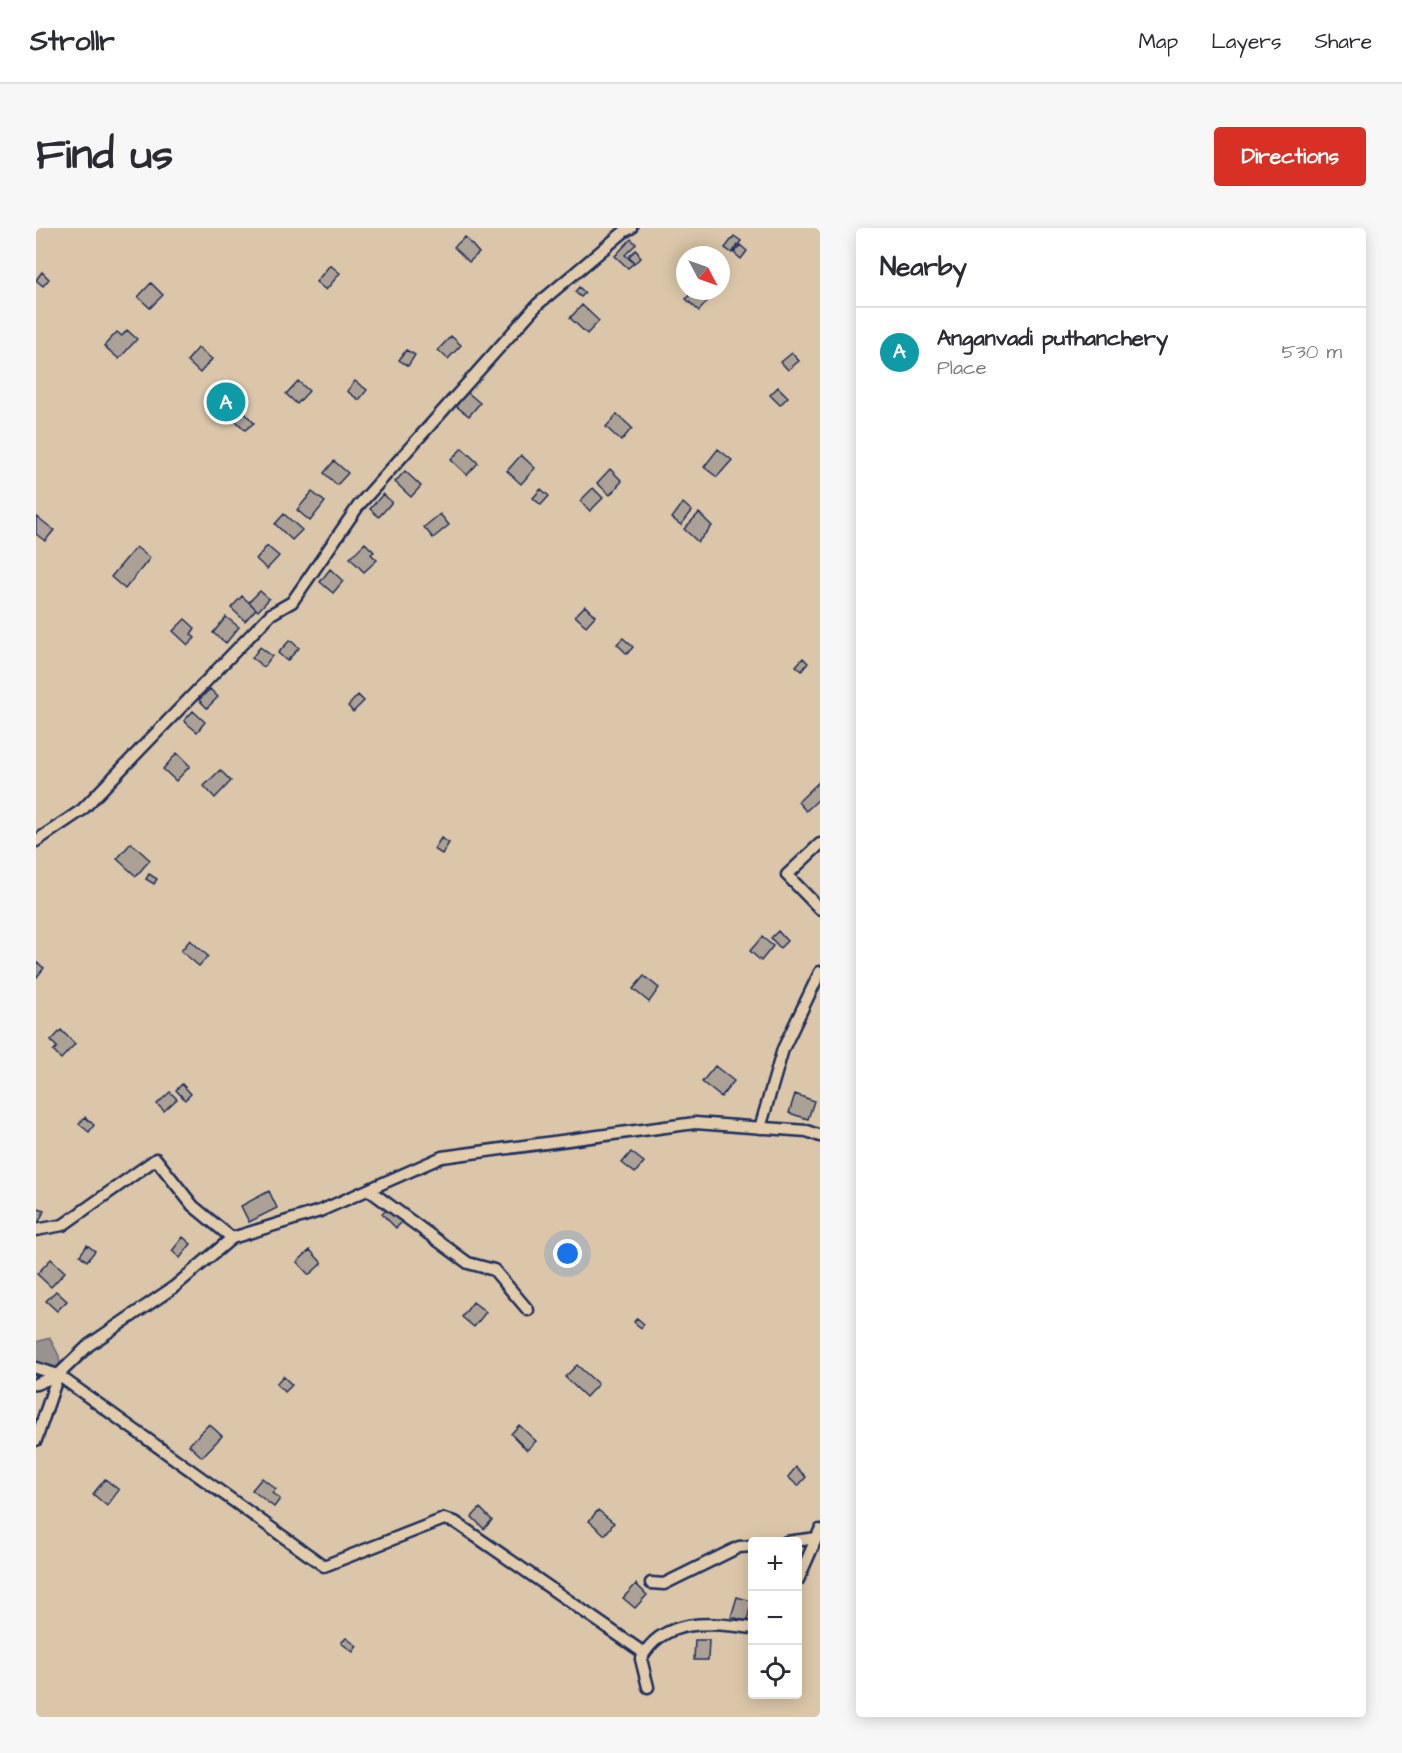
<!DOCTYPE html>
<html lang="en">
<head>
<meta charset="utf-8">
<style>
	body { margin:0; font-family:"Architects Daughter",sans-serif; background:#f7f7f7; color:#2b2b33 }
	.controls { position:absolute; right:18px; bottom:18px; display:grid; overflow:hidden; border-radius:6px; box-shadow:0 3px 15px #0003 }
	.controls button { width:54px; height:54px; display:grid; place-items:center; padding:0; border:0; border-bottom:2px solid #e1e1e2; background:#fff; color:#2b2b33; font:30px sans-serif }
	.compass { position:absolute; left:640px; top:18px; width:54px; height:54px; border-radius:50%; background:#fff; box-shadow:0 3px 15px #0003; rotate:131deg }
	.you { position:absolute; left:532px; top:1026px; width:21px; height:21px; margin:-15px; border:4px solid #fff; border-radius:50%; background:#1a73e8; box-shadow:0 0 0 9px #1a73e833 }
	.badge { display:grid; place-items:center; width:39px; height:39px; border-radius:50%; background:#d93025; color:#fff; font-size:20px; font-weight:700 }
	.pin { position:absolute; translate:-50% -50%; border:3px solid #fff; box-shadow:0 2px 6px #0006 }
	.list { margin:0; padding:0; list-style:none }
	h2 { display:flex; justify-content:space-between; align-items:center; height:78px; margin:0; padding:0 24px; font-size:26px }
	h2 small { font-size:20px; font-weight:400; color:#7c7c81 }
	.list li { display:grid; grid-template-columns:39px 1fr auto; gap:18px; align-items:center; box-sizing:border-box; height:90px; padding:0 24px; border-top:2px solid #e1e1e2 }
	.list b { display:block; font-size:22px; white-space:nowrap }
	.list p { margin:0; font-size:20px; white-space:nowrap; color:#7c7c81 }
	.list em { font-size:20px; font-style:normal; color:#7c7c81 }
	.icon { flex:none; width:33px; height:33px; fill:none; stroke:currentColor; stroke-width:2; stroke-linecap:round; stroke-linejoin:round }
	.map { position:relative; flex:none; width:784px; height:1489px; overflow:hidden; border-radius:6px }
	header { display:flex; align-items:center; gap:36px; box-sizing:border-box; height:84px; padding:0 30px; background:#fff; border-bottom:2px solid #e1e1e2 }
	header strong { font-size:28px }
	nav { display:flex; gap:33px; margin-inline-start:auto; font-size:21px }
	.intro { display:flex; align-items:center; justify-content:space-between; box-sizing:border-box; height:144px; padding:0 36px }
	h1 { margin:0; font-size:42px }
	.button { padding:15px 27px; border-radius:6px; background:#d93025; color:#fff; font-size:21px; font-weight:700 }
	main { display:flex; gap:36px; padding:0 36px }
	aside { flex:1; background:#fff; border-radius:6px; box-shadow:0 3px 15px #0003 }
	.map>svg:first-child { display:block }
	.water { fill:#999390; stroke:#676b7c; stroke-width:1.5 }
	.building { fill:#aca196; stroke:#1b2f5e; stroke-width:1.5 }
	.lines { fill:none; stroke-linecap:round; stroke-linejoin:round }
	.minor-casing { stroke:#1b2f5e; stroke-width:15 }
	.minor { stroke:#e3ccac; stroke-width:10 }
</style>
</head>
<body>
<header>
<strong>Strollr</strong>
<nav><a>Map</a><a>Layers</a><a>Share</a></nav>
</header>
<div class="intro"><h1>Find us</h1><a class="button">Directions</a></div>
<main>
<div class="map">
<svg width="784" height="1489" viewBox="0 0 784 1489">
	<rect width="100%" height="100%" fill="#dbc6a9"/>
	<filter id="ink" filterUnits="userSpaceOnUse"><feTurbulence type="fractalNoise" baseFrequency=".0167" numOctaves="2"/><feDisplacementMap in="SourceGraphic" scale="12" xChannelSelector="R" yChannelSelector="G"/><feConvolveMatrix kernelMatrix="1 2 1 2 8 2 1 2 1" color-interpolation-filters="sRGB"/></filter>
	<g filter="url(#ink)">
		<!-- water -->
		<path class="water" d="M14 1110 23 1128 24 1136 20 1141 0 1138V1114Z"/>
		<!-- building -->
		<path class="building" d="M698 8 705 13 696 25 689 20Z
			M429 9 443 25 433 34 418 19Z
			M595 11 600 16 589 27 598 35 592 40 579 28Z
			M704 17 711 23 705 31 698 25Z
			M600 22 605 30 598 35 593 28Z
			M294 37 304 45 290 62 280 54Z
			M6 44 13 51 7 58 0 52Z
			M115 55 127 67 114 80 102 69Z
			M543 59 549 65 545 69 539 64Z
			M657 63H664L673 71 663 83 650 71Z
			M546 77 563 93 551 106 534 90Z
			M91 102 101 111 83 131 68 118 81 104 86 108Z
			M415 108 425 117 412 131 402 122Z
			M162 120 176 131 164 145 151 133Z
			M370 122 379 127 372 138 363 132Z
			M756 125 763 133 752 142 745 134Z
			M262 153 273 163 261 176 250 166Z
			M319 153 331 162 323 172 311 163Z
			M742 159 752 169 744 177 734 167Z
			M431 164 444 175 433 188 420 178Z
			M189 168 203 181 193 193 177 182Z
			M207 183 218 195 209 202 198 191Z
			M581 186 596 200 585 213 570 199Z
			M426 220 442 235 431 247 415 232Z
			M682 221 696 232 681 249 668 239Z
			M485 227 499 240 485 256 471 243Z
			M298 233 312 245 301 257 288 245Z
			M574 241 586 253 574 267 561 255Z
			M369 243 385 258 375 269 359 254Z
			M557 260 567 270 554 283 544 273Z
			M505 261 513 268 505 277 497 270Z
			M276 264 289 274 274 293 261 282Z
			M347 266 356 274 343 289 334 281Z
			M647 275 656 283 645 297 636 290Z
			M663 285 676 298 662 314 648 301Z
			M248 286 266 302 256 312 239 296Z
			M404 286 413 297 397 310 388 299Z
			M0 288 18 302 9 313 0 306Z
			M329 315 338 324 335 326 341 332 328 344 314 330Z
			M231 318 243 328 231 341 220 331Z
			M100 319 114 330 89 361 75 349Z
			M294 341 307 353 297 365 284 354Z
			M224 363 233 371 222 383 213 374Z
			M206 368 220 381 209 393 195 380Z
			M549 378 559 388 550 398 539 388Z
			M190 389 203 399 190 415 177 405Z
			M149 391 159 400 155 406 159 410 152 417 137 403Z
			M587 410 597 419 591 426 581 416Z
			M254 412 263 420 251 433 242 425Z
			M224 419 236 428 228 439 216 430Z
			M767 430 772 435 766 443 760 438Z
			M174 461 182 469 171 480 163 472Z
			M322 467 328 473 317 484 312 478Z
			M157 483 169 494 161 504 148 493Z
			M141 525 154 538 140 553 127 541Z
			M184 542 195 553 179 570 168 558Z
			M784 553V570L770 583 762 574Z
			M405 610 413 615 406 626 398 621Z
			M95 615 114 632 100 648 81 631Z
			M113 646 121 651 118 656 110 651Z
			M742 703 751 713 744 720 735 710Z
			M726 709 737 718 725 733 714 723Z
			M154 712 172 728 163 738 145 723Z
			M0 734 8 740 0 750Z
			M608 748 623 760 613 774 597 761Z
			M25 802 39 816 25 831 17 823 21 819 15 813Z
			M679 838 698 853 685 869 666 854Z
			M146 856 155 866 149 872 140 862Z
			M134 864 141 871 128 883 121 876Z
			M759 866 778 873 772 891 753 885Z
			M49 889 58 897 53 904 43 896Z
			M595 924 608 934 599 945 586 935Z
			M233 963 241 980 213 994 205 978Z
			M356 976 370 990 360 1000 346 986Z
			M0 980 8 983 3 994 0 993Z
			M147 1009 155 1016 144 1030 136 1023Z
			M51 1017 59 1023 51 1033 44 1027Z
			M274 1022 286 1035 273 1047 261 1034Z
			M15 1031 29 1044 15 1059 1 1046Z
			M20 1063 31 1073 21 1083 10 1073Z
			M437 1074 450 1084 438 1099 426 1089Z
			M601 1090 608 1096 605 1100 598 1094Z
			M541 1137 562 1156 550 1169 529 1149Z
			M247 1148 256 1157 249 1164 240 1156Z
			M173 1196 186 1208 166 1229 153 1217Z
			M483 1197 500 1213 491 1222 475 1206Z
			M760 1239 770 1249 762 1258 752 1249Z
			M226 1250 240 1261 236 1265 244 1271 238 1279 216 1262Z
			M69 1251 83 1262 71 1278 57 1266Z
			M444 1280 456 1292 448 1301 436 1289Z
			M562 1282 578 1295 569 1307 553 1293Z
			M600 1356 611 1367 599 1380 587 1370Z
			M701 1369 716 1373 711 1393 695 1389Z
			M310 1410 321 1418 317 1424 305 1415Z
			M659 1412H673L672 1432H658Z"/>
		<g class="lines">
			<defs>
				<path id="minor" d="M0 613 46 582 235 386 256 374 323 277 502 76 589 3 595 0
					M784 616 751 647 784 681
					M724 900 747 821 784 744
					M333 962 432 1035 458 1042 492 1082
					M0 1002 27 997 120 931 157 978 196 1010 284 983 406 929 659 895 771 903 784 908
					M0 1140 22 1147
					M0 1156 22 1147 288 1338 408 1291 419 1294 608 1425
					M0 1212 22 1147 53 1117 138 1059 196 1010
					M750 1314 781 1310
					M762 1352 784 1302
					M615 1355 628 1356 703 1319 716 1318
					M612 1459 605 1431C627 1388 677 1395 716 1400"/>
			</defs>
			<!-- minor casing -->
			<use href="#minor" class="minor-casing"/>
			<!-- minor -->
			<use href="#minor" class="minor"/>
		</g>
	</g>
</svg>
<div class="controls">
<button>+</button>
<button>−</button>
<button><svg class="icon" aria-label="locate" viewBox="0 0 24 24"><circle cx="12" cy="12" r="6"/><path d="M12 2v4M12 18v4M2 12h4M18 12h4"/></svg></button>
</div>
<svg class="compass" viewBox="-18 -18 36 36"><path d="M0-13l5 13h-10z" fill="#e53935"/><path d="M0 13l5-13h-10z" fill="#7c7c81"/></svg>
<div class="you"></div>
<div class="pin badge" style="left:190px;top:174px;background:#0f9aa8">A</div>
</div>
<aside>
<h2>Nearby<small></small></h2>
<ul class="list">
<li><span class="badge" style="background:#0f9aa8">A</span><div><b>Anganvadi puthanchery</b><p>Place</p></div><em>530 m</em></li>
</ul>
</aside>
</main>
</body>
</html>
